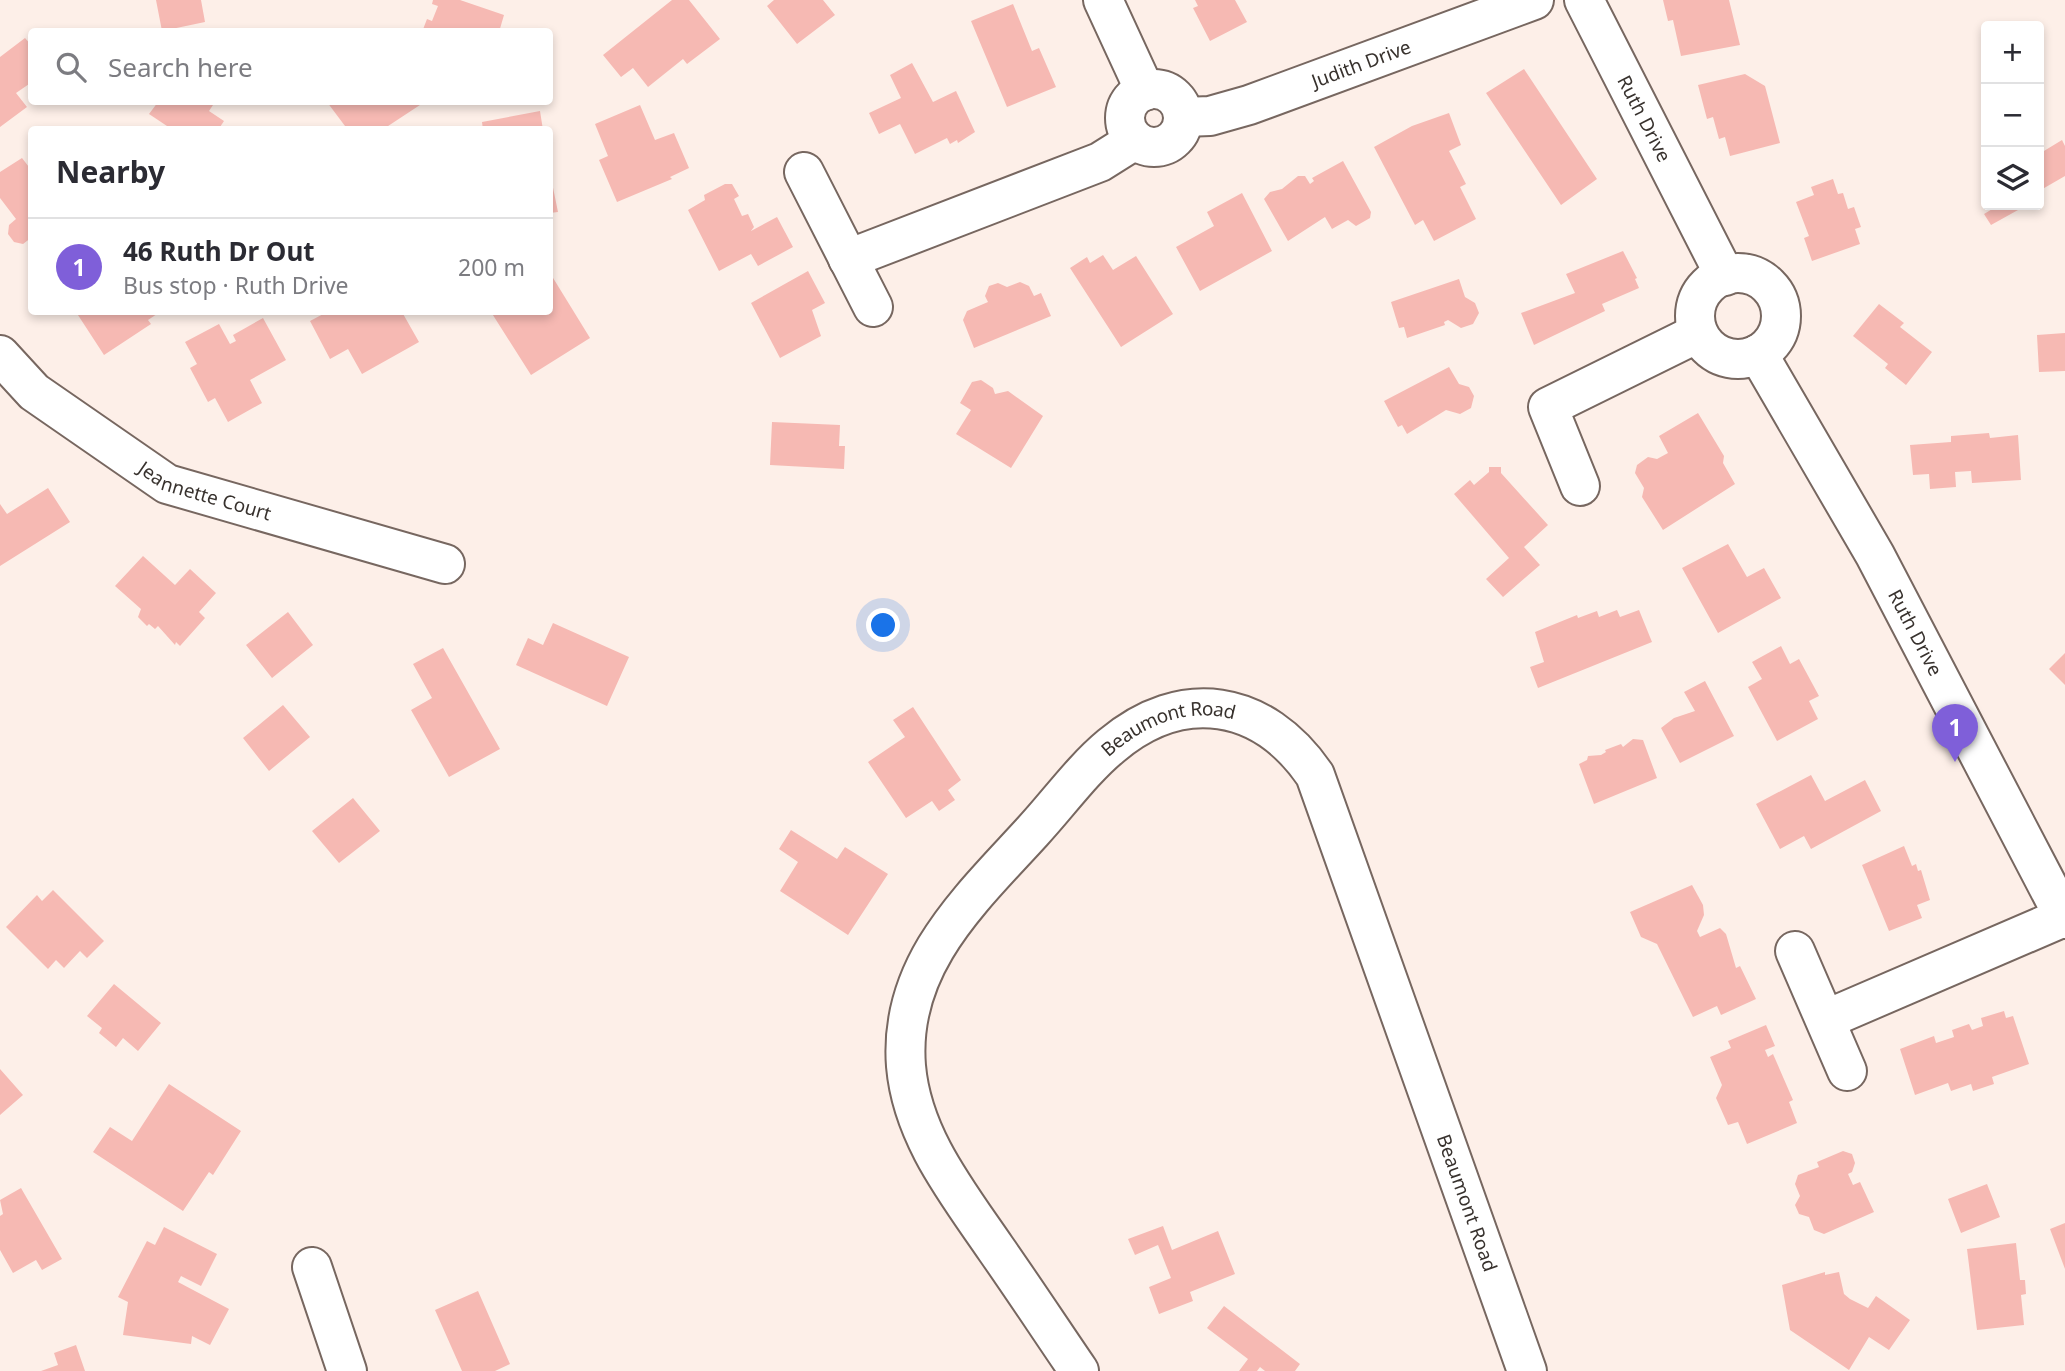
<!DOCTYPE html>
<html lang="en">
<head>
<meta charset="utf-8">
<style>
	body { margin:0; font-family:"Noto Sans",sans-serif; background:#f7f7f7; color:#2b2b33 }
	.controls { position:absolute; right:21px; top:21px; display:grid; overflow:hidden; border-radius:7px; box-shadow:0 4px 10px #0003 }
	.controls button { width:63px; height:63px; display:grid; place-items:center; padding:0; border:0; border-bottom:2px solid #e1e1e2; background:#fff; color:#2b2b33; font:35px sans-serif }
	.you { position:absolute; left:884px; top:626px; width:24px; height:24px; margin:-18px; border:5px solid #fff; border-radius:50%; background:#1a73e8; box-shadow:0 0 0 10px #1a73e833 }
	.badge { display:grid; place-items:center; width:46px; height:46px; border-radius:50%; background:#7f5fd9; color:#fff; font-size:23px; font-weight:700 }
	.pin { position:absolute; translate:-50% -58px; filter:drop-shadow(0 2px 4px #0008) }
	.pin::after { content:''; position:absolute; top:37px; width:24px; height:21px; background:inherit; clip-path:polygon(0 0,100% 0,50% 100%) }
	.list { margin:0; padding:0; list-style:none }
	h2 { display:flex; justify-content:space-between; align-items:center; height:91px; margin:0; padding:0 28px; font-size:30px }
	h2 small { font-size:23px; font-weight:400; color:#7c7c81 }
	.list li { display:grid; grid-template-columns:46px 1fr auto; gap:21px; align-items:center; box-sizing:border-box; height:98px; padding:0 28px; border-top:2px solid #e1e1e2 }
	.list b { display:block; font-size:26px; white-space:nowrap }
	.list p { margin:0; font-size:23px; white-space:nowrap; color:#7c7c81 }
	.list em { font-size:23px; font-style:normal; color:#7c7c81 }
	.icon { flex:none; width:38px; height:38px; fill:none; stroke:currentColor; stroke-width:2; stroke-linecap:round; stroke-linejoin:round }
	.map { position:relative; flex:none; width:2065px; height:1371px; overflow:hidden }
	.search { position:absolute; background:#fff; box-shadow:0 4px 10px #0003; left:28px; top:28px; width:525px; height:77px; display:flex; align-items:center; gap:18px; box-sizing:border-box; padding:0 24px; border-radius:7px; color:#7c7c81; font-size:26px }
	.panel { position:absolute; background:#fff; box-shadow:0 4px 10px #0003; left:28px; top:126px; width:525px; height:189px; border-radius:7px }
	.map>svg:first-child { display:block }
	.building { fill:#f6b9b3 }
	.lines { fill:none; stroke-linecap:round; stroke-linejoin:round }
	.street-casing { stroke:#776760; stroke-width:42 }
	.street { stroke:#fff; stroke-width:38 }
	.labels { text-anchor:middle; stroke-width:5; stroke-linejoin:round; paint-order:stroke }
	.street-label { font-size:19px; fill:#38322e; stroke:#fff }
</style>
</head>
<body>
<div class="map">
<svg width="2065" height="1371" viewBox="0 0 2065 1371">
	<rect width="100%" height="100%" fill="#fdefe8"/>
	<!-- building -->
	<path class="building" d="M156 0H201L205 22 162 31Z
		M433 0H460L504 15 499 32H422L427 19 432 21 438 6 432 4Z
		M672 0H689L720 39 687 64 683 59 648 87 633 68 621 77 603 55Z
		M774 0H823L835 15 797 44 767 6Z
		M1195 0H1235L1247 22 1210 41 1193 8 1198 6Z
		M1663 0H1729L1740 45 1681 56 1673 20 1668 21Z
		M1013 4 1032 51 1039 48 1056 87 1007 107 971 21Z
		M25 38 32 46V82L16 93 27 107 0 127V57Z
		M912 63 933 102 956 91 975 132 958 143 957 140 950 144 947 138 915 154 900 124 879 134 869 113 901 98 890 75Z
		M1524 69 1597 179 1561 205 1486 93Z
		M1745 74 1765 86 1780 143 1730 156 1725 137 1719 139 1713 117 1707 119 1698 85Z
		M158 102H215L209 111 224 121 218 130H173L149 114Z
		M327 102H422L423 103 382 130H348Z
		M640 105 655 140 674 133 689 168 670 177 672 179 617 202 599 160 608 156 595 124Z
		M540 111 543 130H483L482 122Z
		M1449 113 1461 145 1449 151 1466 184 1460 187 1476 219 1434 241 1423 220 1415 225 1374 147 1412 126Z
		M2062 140 2065 146V176L2039 191V154Z
		M22 158 32 171V237L23 244 14 242 8 234 9 225 16 219 0 198V172Z
		M1343 161 1371 212 1370 218 1356 226 1348 220 1332 229 1325 217 1288 241 1264 199 1270 192 1282 189 1298 176H1305L1310 184 1314 181 1312 178Z
		M550 173 558 212 550 213Z
		M1833 179 1838 194 1843 193 1848 209 1854 207 1861 227 1855 229 1860 244 1812 261 1804 238 1809 236 1796 202 1814 195 1811 187Z
		M725 184H732L739 196 734 199 742 216 748 214 754 227 751 231 777 217 793 247 758 266 751 254 719 271 688 210 705 200 704 195Z
		M1242 193 1272 251 1200 291 1176 247 1214 226 1207 212Z
		M1999 205H2027L1991 225 1984 214Z
		M1623 251 1637 278 1635 279 1639 288 1602 304 1605 311 1534 345 1521 313 1575 293 1566 274Z
		M1103 255 1113 270 1136 256 1173 314 1121 347 1070 268 1087 257 1090 263Z
		M808 271 825 303 812 310 821 336 780 358 751 303Z
		M550 273 590 338 531 375 491 312H550Z
		M1459 279 1465 297 1475 303 1479 313 1473 324 1461 328 1448 320 1444 322 1445 325 1407 338 1404 327 1399 328 1391 302Z
		M1020 282 1029 286 1034 296 1041 293 1051 316 974 348 963 320 967 311 988 302 985 296 989 286 998 283 1007 287Z
		M1879 304 1904 323 1900 327 1932 352 1906 385 1885 368 1888 364 1853 336Z
		M76 312H160L148 320 151 324 104 355Z
		M327 312H402L419 342 362 374 348 349 330 359 310 321Z
		M263 318 286 360 250 380 262 403 228 422 215 398 208 402 190 368 197 364 185 342 219 324 230 344 236 341 233 335Z
		M2065 333V371L2039 372 2037 335Z
		M1449 367 1459 384 1469 387 1474 396 1471 408 1460 414 1446 410 1407 434 1402 425 1398 427 1384 401Z
		M981 380 993 388 995 394 1008 391 1043 416 1011 468 956 434 971 410 960 403 972 382Z
		M1698 413 1724 456 1723 463 1735 484 1663 530 1642 497 1644 488 1635 473 1637 465 1648 457 1657 459 1668 453 1659 436Z
		M772 422 840 425 839 446H845L844 469 770 465Z
		M1989 433 1990 438 2018 435 2021 480 1972 483 1971 471 1955 472 1956 487 1930 489 1929 474 1913 475 1910 445 1951 442V436Z
		M1489 467H1501V473L1548 525 1524 547 1540 565 1503 597 1486 579 1509 558 1454 494 1470 480 1474 485 1489 472Z
		M48 488 70 522 0 566V504L7 514Z
		M1728 544 1747 577 1764 568 1781 598 1718 633 1682 568Z
		M143 556 175 585 190 569 216 593 199 612 205 618 180 646 176 642 175 645 158 626 155 629 149 624 147 626 138 617 141 609 115 586Z
		M1617 610 1620 617 1639 610 1652 642 1538 688 1530 667 1544 662 1535 632 1577 615 1578 618 1597 611 1599 617Z
		M288 612 313 645 272 678 246 645Z
		M553 623 629 657 607 706 516 665 528 638 543 645Z
		M1781 646 1790 664 1799 659 1819 696 1809 701 1818 719 1777 741 1748 687 1762 679 1752 662Z
		M443 648 500 749 449 777 411 710 432 698 413 664Z
		M2065 653V685L2049 669Z
		M1705 681 1734 736 1680 763 1661 728 1674 718 1695 711 1684 692Z
		M283 705 310 737 269 771 243 738Z
		M913 707 961 780 948 790 955 800 939 811 932 801 906 818 868 762 905 737 893 720Z
		M1633 739 1643 740 1657 778 1594 804 1579 764 1587 760 1588 756 1601 755 1606 752 1605 750 1621 744 1623 747Z
		M1811 775 1825 801 1865 780 1881 811 1811 849 1804 836 1780 849 1756 804Z
		M353 798 380 831 339 863 312 831Z
		M791 830 837 859 845 847 888 874 848 935 780 891 798 862 779 849Z
		M1904 846 1912 866 1916 864 1918 871 1921 870 1930 900 1917 905 1922 918 1889 931 1862 865Z
		M1692 885 1703 905 1704 915 1697 931 1700 937 1720 928 1726 934 1736 968 1740 966 1756 999 1721 1015 1717 1006 1693 1017 1657 944 1641 937 1630 912Z
		M53 890 104 941 87 958 80 951 64 968 56 960 48 969 6 927 37 895 42 901Z
		M114 984 161 1023 138 1051 123 1038 116 1047 99 1033 102 1028 87 1016Z
		M2004 1011 2006 1018 2013 1016 2029 1064 1992 1077 1994 1084 1973 1091 1971 1084 1951 1091 1948 1083 1915 1095 1900 1049 1934 1036 1936 1043 1954 1037 1952 1030 1969 1024 1972 1030 1983 1026 1981 1018Z
		M1766 1025 1775 1046 1765 1050 1768 1057 1773 1054 1793 1100 1789 1102 1797 1123 1747 1144 1738 1122 1728 1125 1716 1098 1722 1085 1710 1057 1731 1048 1728 1041Z
		M0 1069 23 1095 0 1115Z
		M169 1084 241 1131 213 1175 209 1172 183 1211 93 1152 110 1127 132 1141Z
		M1843 1151 1852 1154 1855 1163 1852 1172 1848 1174 1853 1185 1860 1182 1874 1212 1824 1234 1814 1230 1809 1217 1799 1214 1795 1205 1800 1196 1795 1184 1798 1175 1819 1167 1817 1162Z
		M1987 1184 2000 1217 1961 1233 1948 1199Z
		M21 1188 62 1259 42 1270 36 1260 13 1273 0 1250V1216L3 1214 0 1200Z
		M2065 1223V1269L2050 1229Z
		M1163 1226 1172 1250 1218 1231 1235 1274 1190 1292 1193 1301 1159 1314 1149 1287 1171 1278 1158 1245 1135 1255 1128 1239Z
		M164 1227 217 1254 201 1286 181 1276 178 1282 229 1309 210 1345 192 1336 191 1344 123 1335 128 1302 118 1297 147 1241 155 1245Z
		M2016 1243 2020 1280H2025L2026 1294 2021 1295 2024 1325 1977 1330 1967 1249Z
		M1825 1272V1275L1839 1272 1844 1294 1850 1299 1868 1308 1876 1296 1910 1320 1889 1350 1869 1337 1849 1370 1790 1330 1782 1285Z
		M478 1291 510 1364 495 1371H462L435 1310Z
		M1224 1306 1300 1364 1295 1371H1265L1260 1367 1257 1371H1239L1248 1359 1207 1328Z
		M76 1345 85 1371H41L58 1365 54 1353Z"/>
	<g class="lines">
		<defs>
			<g id="street">
				<path d="M1103 0 1145 91"/>
				<path id="s1" d="M1584 0 1725 276"/>
				<circle cx="1154" cy="118" r="29"/>
				<path id="s2" d="M1184 117 1210 116 1249 105 1534 0"/>
				<path d="M804 172 873 307"/>
				<path d="M848 259 1100 162 1135 140"/>
				<circle cx="1738" cy="316" r="43"/>
				<path id="s3" d="M1758 354 1875 555 2065 919"/>
				<path id="s4" d="M0 355 34 392 167 484 445 564"/>
				<path d="M1580 486 1548 407 1698 333"/>
				<path d="M1795 951 1847 1071"/>
				<path d="M1827 1019 2064 917"/>
				<path d="M312 1267 347 1371"/>
				<path id="s5" d="M1079 1371C1051 1330 1024 1289 996 1249 957 1192 912 1136 906 1066 898 965 970 900 1032 832 1058 804 1082 770 1111 746 1182 686 1263 699 1315 775L1527 1371"/>
			</g>
		</defs>
		<!-- street casing -->
		<use href="#street" class="street-casing"/>
		<!-- street -->
		<use href="#street" class="street"/>
	</g>
	<g class="labels">
		<!-- street labels -->
		<g class="street-label">
			<text dy="7" stroke="none"><textPath href="#s2" startOffset="186">Judith Drive</textPath></text>
			<text dy="7" stroke="none"><textPath href="#s1" startOffset="133">Ruth Drive</textPath></text>
			<text dy="7" stroke="none"><textPath href="#s4" startOffset="250">Jeannette Court</textPath></text>
			<text dy="7" stroke="none"><textPath href="#s3" startOffset="320">Ruth Drive</textPath></text>
			<text dy="7" stroke="none"><textPath href="#s5" startOffset="808">Beaumont Road</textPath></text>
			<text dy="7" stroke="none"><textPath href="#s5" startOffset="1437">Beaumont Road</textPath></text>
		</g>
	</g>
</svg>
<div class="controls">
<button>+</button>
<button>−</button>
<button><svg class="icon" aria-label="layers" viewBox="0 0 24 24"><path d="M12 4l9 5-9 5-9-5zM3 14l9 5 9-5"/></svg></button>
</div>
<div class="you"></div>
<div class="pin badge" style="left:1955px;top:762px">1</div>
<div class="search"><svg class="icon" aria-label="search" viewBox="0 0 24 24"><circle cx="10" cy="10" r="6"/><path d="M15 15l6 6"/></svg>Search here</div>
<section class="panel">
<h2>Nearby<small></small></h2>
<ul class="list">
<li><span class="badge">1</span><div><b>46 Ruth Dr Out</b><p>Bus stop · Ruth Drive</p></div><em>200 m</em></li>
</ul>
</section>
</div>
</body>
</html>
